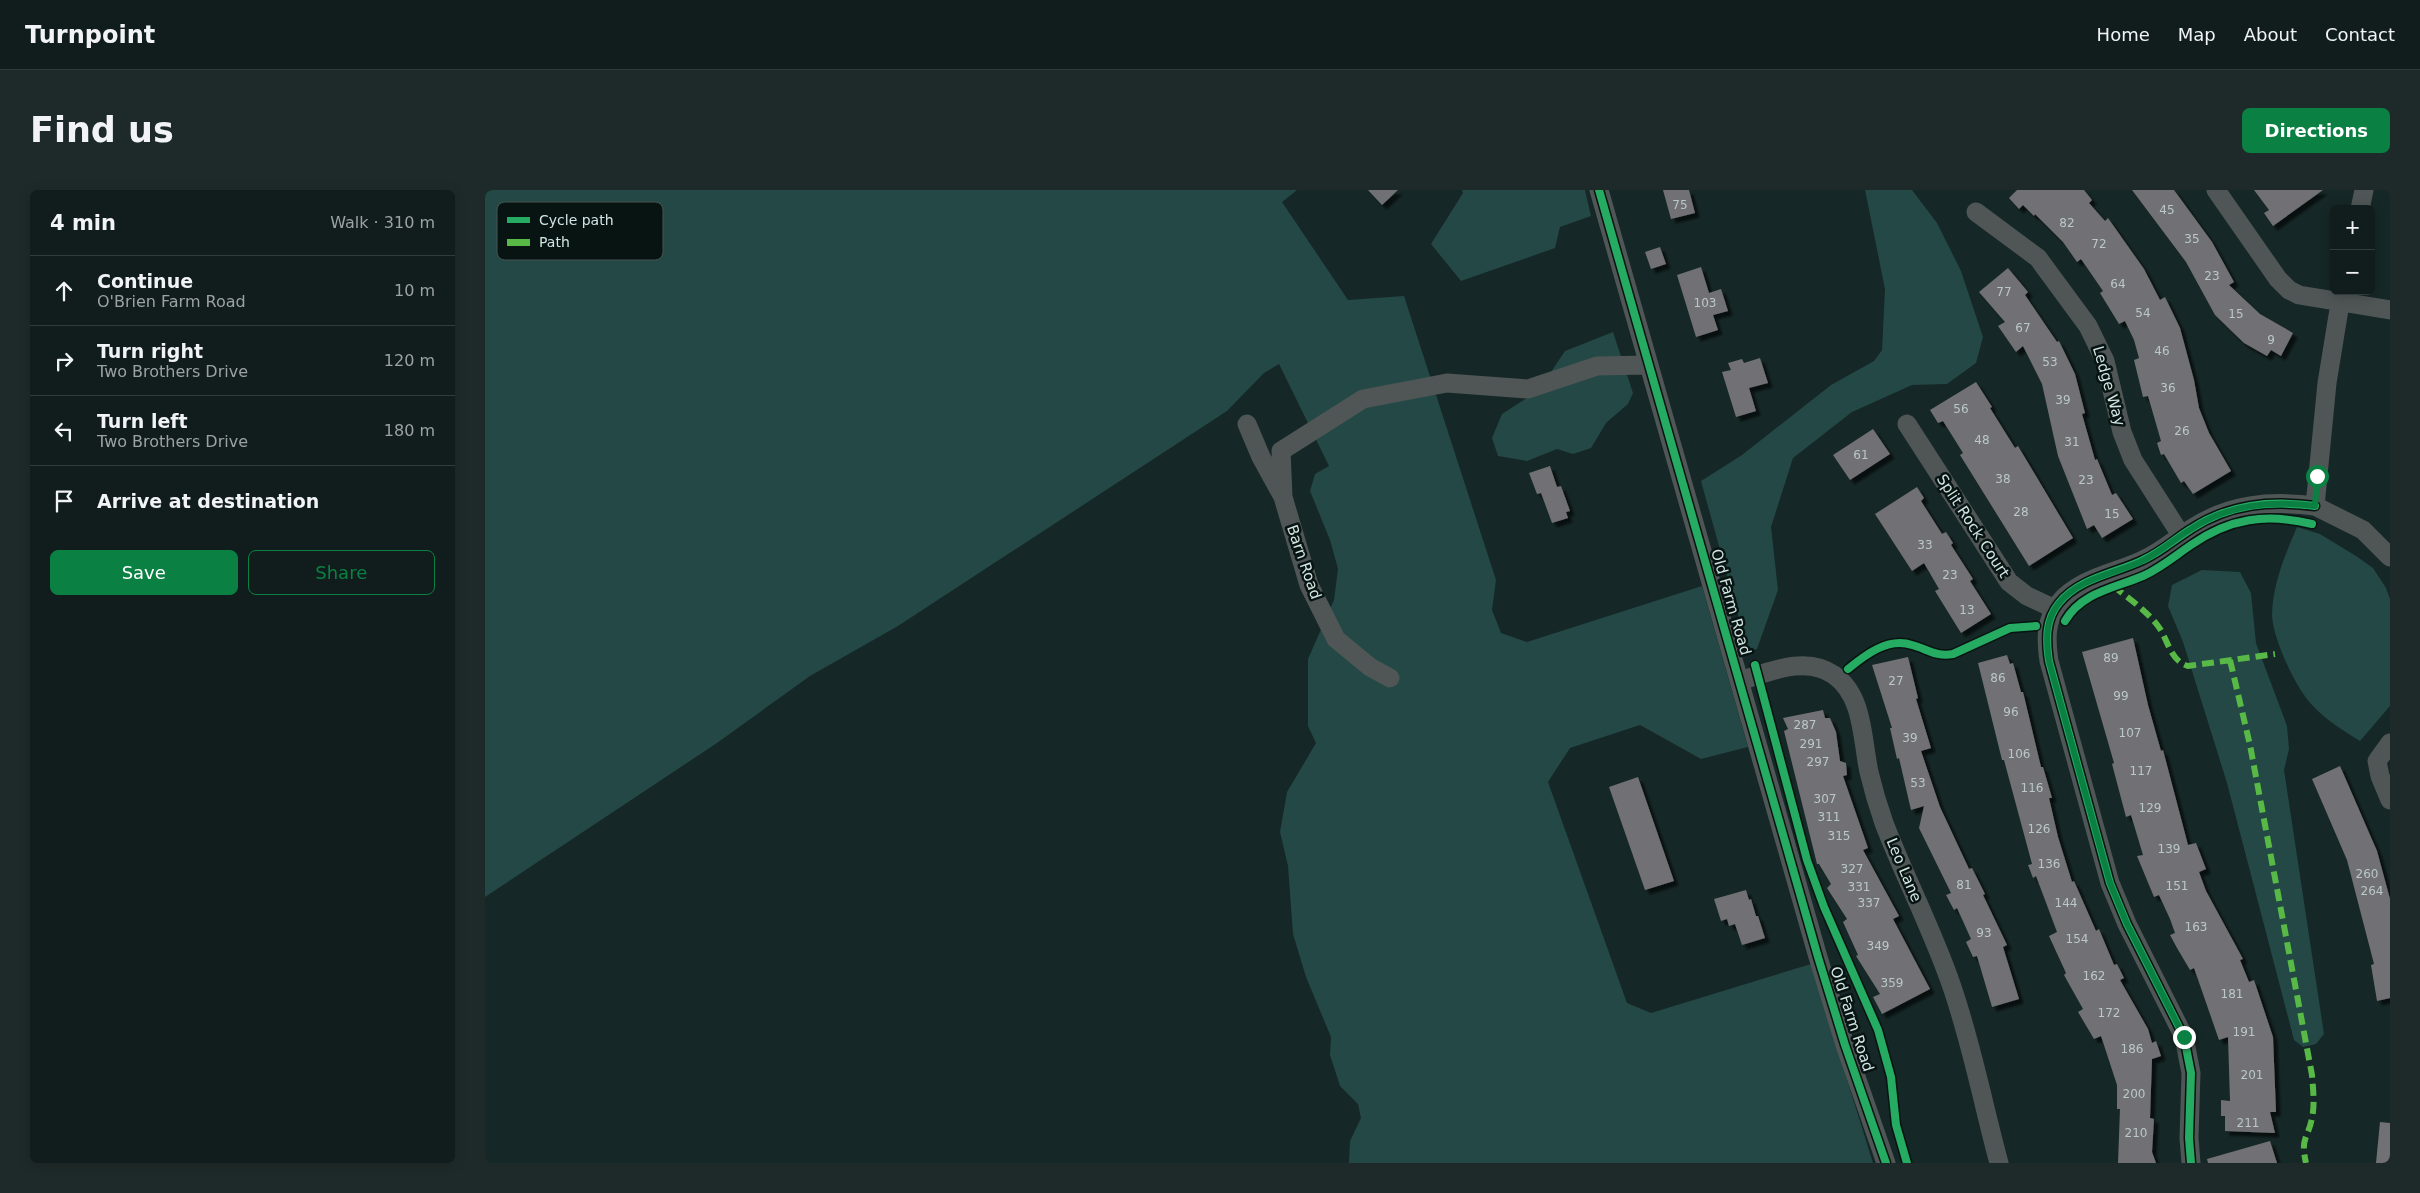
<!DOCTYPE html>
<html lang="en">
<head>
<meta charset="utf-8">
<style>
	body { margin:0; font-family:"DejaVu Sans",sans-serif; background:#1e2a29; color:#f1f3f6 }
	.controls { position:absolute; right:15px; top:15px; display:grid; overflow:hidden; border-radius:8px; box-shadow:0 2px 12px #0003 }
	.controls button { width:45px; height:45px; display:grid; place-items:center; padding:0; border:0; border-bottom:1px solid #303b3b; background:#101d1c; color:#f1f3f6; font:25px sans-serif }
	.stop { position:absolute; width:15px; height:15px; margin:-11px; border:4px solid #0b8043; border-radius:50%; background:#fff }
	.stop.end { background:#0b8043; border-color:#fff; box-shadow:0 1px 5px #0008 }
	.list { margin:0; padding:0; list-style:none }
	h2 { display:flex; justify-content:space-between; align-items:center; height:65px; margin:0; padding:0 20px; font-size:21px }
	h2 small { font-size:16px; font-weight:400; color:#9ca2a3 }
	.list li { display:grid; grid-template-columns:32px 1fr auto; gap:15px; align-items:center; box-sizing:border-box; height:70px; padding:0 20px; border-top:1px solid #303b3b }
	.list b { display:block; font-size:19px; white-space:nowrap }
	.list p { margin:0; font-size:16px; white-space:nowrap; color:#9ca2a3 }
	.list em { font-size:16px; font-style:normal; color:#9ca2a3 }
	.actions { display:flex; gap:10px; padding:15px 20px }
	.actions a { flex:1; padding:11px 0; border:1px solid #0b8043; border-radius:8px; text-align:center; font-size:18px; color:#0b8043 }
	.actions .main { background:#0b8043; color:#fff }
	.icon { flex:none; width:28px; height:28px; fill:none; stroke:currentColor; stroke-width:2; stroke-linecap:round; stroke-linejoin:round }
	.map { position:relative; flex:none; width:1905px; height:973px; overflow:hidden; border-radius:8px }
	header { display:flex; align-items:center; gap:30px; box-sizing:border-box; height:70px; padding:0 25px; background:#101d1c; border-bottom:1px solid #303b3b }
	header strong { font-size:24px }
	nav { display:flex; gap:28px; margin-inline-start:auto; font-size:18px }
	.intro { display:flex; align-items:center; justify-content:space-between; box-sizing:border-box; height:120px; padding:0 30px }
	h1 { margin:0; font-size:35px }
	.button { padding:12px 22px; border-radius:8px; background:#0b8043; color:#fff; font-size:18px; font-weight:700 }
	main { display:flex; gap:30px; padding:0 30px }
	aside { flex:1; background:#101d1c; border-radius:8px; box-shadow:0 2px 12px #0003 }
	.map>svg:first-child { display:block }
	.green { fill:#234845 }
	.building { fill:#707074; filter:url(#shadow) }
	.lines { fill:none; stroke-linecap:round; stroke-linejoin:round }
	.street { stroke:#4f5655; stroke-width:19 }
	.quiet { stroke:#58b947; stroke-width:6; stroke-dasharray:12 6; stroke-linecap:butt }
	.cycleway-casing { stroke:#071412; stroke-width:11 }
	.cycleway { stroke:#26ab63; stroke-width:8 }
	.route { stroke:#0b8043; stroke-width:6 }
	.labels { text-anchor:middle; stroke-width:5; stroke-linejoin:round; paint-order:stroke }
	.number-label { font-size:12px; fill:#bac8c6 }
	.street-label { font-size:15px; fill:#d3e5e2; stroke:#071412 }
	.key { fill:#071412; stroke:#445350; stroke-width:1 }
	.key-label { font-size:14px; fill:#d3e5e2 }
</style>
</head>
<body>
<header>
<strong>Turnpoint</strong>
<nav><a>Home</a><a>Map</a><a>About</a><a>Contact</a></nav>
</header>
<div class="intro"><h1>Find us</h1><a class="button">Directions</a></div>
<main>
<aside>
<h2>4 min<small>Walk · 310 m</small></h2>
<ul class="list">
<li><svg class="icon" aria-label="ahead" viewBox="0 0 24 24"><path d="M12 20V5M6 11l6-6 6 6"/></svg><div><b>Continue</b><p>O'Brien Farm Road</p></div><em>10 m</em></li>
<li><svg class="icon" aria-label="right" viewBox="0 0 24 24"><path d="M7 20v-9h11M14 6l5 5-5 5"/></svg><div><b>Turn right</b><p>Two Brothers Drive</p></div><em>120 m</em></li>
<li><svg class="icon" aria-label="left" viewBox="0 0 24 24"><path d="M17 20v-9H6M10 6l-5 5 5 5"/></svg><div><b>Turn left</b><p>Two Brothers Drive</p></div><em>180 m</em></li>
<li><svg class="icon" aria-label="arrive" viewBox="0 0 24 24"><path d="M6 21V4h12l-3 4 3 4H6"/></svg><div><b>Arrive at destination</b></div></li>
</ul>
<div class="actions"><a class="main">Save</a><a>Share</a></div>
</aside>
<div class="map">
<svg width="1905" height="973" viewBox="0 0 1905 973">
	<defs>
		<filter id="shadow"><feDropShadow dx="4.5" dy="4.5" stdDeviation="1" flood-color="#0009"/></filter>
	</defs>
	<rect width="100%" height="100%" fill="#152726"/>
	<!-- green -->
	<path class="green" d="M0 0H812L797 12 863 110 919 106 1011 390 1007 420 1016 443 1042 452 1217 396 1263 557 1216 569 1155 535 1085 558 1063 592 1142 813 1166 823 1326 774 1388 973H864L865 951 876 928 873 914 855 896 845 865 846 847 821 787 808 744 803 676 795 642 802 602 831 553 823 536V469L849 410 853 379 845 350 825 301 830 284 844 276 794 174 779 183 742 221 413 436 325 486 232 553 0 707Z
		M977 0H1100L1106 26 1075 37 1070 58 976 91 946 54 978 3Z
		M1380 0H1427L1452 33 1476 81 1498 147 1491 173 1462 194 1427 195 1367 222 1308 268 1286 337 1293 400 1272 459 1263 461 1216 291 1257 265 1346 195 1389 171 1397 160 1400 99Z
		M1128 142 1148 203 1143 214 1121 233 1106 258 1088 264 1072 259 1042 271 1013 266 1007 248 1017 224 1054 200 1080 161Z
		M1812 337 1835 344 1871 366 1888 378 1901 398 1905 409V516L1875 551C1859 541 1842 531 1829 517 1812 501 1787 448 1787 424 1788 393 1800 365 1812 337Z
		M1717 380 1755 382 1766 403 1771 453 1802 536 1804 559 1799 580 1839 844 1831 854 1818 857 1809 850 1742 593 1698 452 1683 416 1687 395Z"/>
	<!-- building -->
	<path class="building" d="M883 0H913L897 15Z
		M1178 0H1204L1210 23 1186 29Z
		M1532 0H1599L1607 10 1604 13 1620 31 1623 28 1659 79 1675 110 1680 107 1695 138 1709 190 1714 218 1724 243 1746 281 1708 304 1699 291 1696 293 1679 264 1676 265 1672 253 1676 251 1663 206 1658 207 1649 170 1654 168 1649 150 1640 131 1634 134 1615 103 1618 101 1596 69 1592 72 1578 52 1550 24 1549 26 1538 15 1534 19 1524 8Z
		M1647 0H1689L1727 52 1749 92 1744 95 1775 124 1808 143 1796 166 1786 160 1782 166 1759 153 1730 125 1701 72Z
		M1769 0H1838L1788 36 1779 23 1784 20Z
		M1175 57 1181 74 1166 79 1160 62Z
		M1216 77 1224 103 1236 99 1243 121 1228 125 1233 140 1211 147 1192 85Z
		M1523 78 1543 102 1540 105 1572 152 1574 151 1590 184 1600 223 1597 224 1610 270 1612 269 1627 305 1631 303 1648 329 1617 348 1609 335 1602 339 1573 266 1557 194 1538 156 1531 162 1513 136 1520 132 1494 102Z
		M1275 168 1283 193 1264 198 1271 221 1251 227 1237 182 1246 180 1243 173 1257 169 1259 173Z
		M1491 192 1507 217 1505 218 1530 258 1533 256 1588 348 1544 376 1475 265 1478 263 1458 231 1453 233 1445 220Z
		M1388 239 1405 264 1365 290 1348 265Z
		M1065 276 1072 297 1076 296 1085 321 1081 322 1083 328 1067 333 1056 303 1052 304 1044 283Z
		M1432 297 1439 308 1436 311 1457 344 1461 342 1468 353 1466 355 1488 389 1485 391 1506 424 1476 443 1450 401 1454 399 1439 373 1427 381 1390 324Z
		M1648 448 1663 515 1676 561 1678 560 1703 655 1711 653 1721 679 1714 682 1721 701 1758 769 1755 770 1764 792 1769 790 1788 847 1791 922H1785L1790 943 1740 941V926H1736V910L1745 911 1743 847 1734 850 1709 778 1705 780 1692 758 1685 745 1690 743 1685 729 1674 705 1669 707 1652 666 1658 665 1646 625 1641 627 1627 574 1629 573 1597 462Z
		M1522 465 1525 474 1528 473 1536 502H1538L1556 577H1558L1567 608H1564L1573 647 1587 692 1589 691 1611 741 1614 739 1629 775 1632 774 1639 788 1635 790 1663 839 1667 853 1671 851 1676 866 1667 869 1665 928 1669 929 1667 962 1671 973H1633L1635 919H1632V895L1616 846 1609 849 1593 822 1598 819 1579 785 1581 783 1564 746 1572 742 1551 686 1548 688 1543 675 1547 674 1519 570H1517L1493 473Z
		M1423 467 1433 508 1431 509 1446 558 1436 561 1455 617 1484 679 1487 678 1500 704 1498 705 1522 755 1518 757 1534 809 1507 817 1492 766 1488 767 1481 752 1486 749 1472 718 1469 720 1461 705 1466 703 1434 638 1439 616 1426 620 1414 568 1412 569 1405 538H1407L1387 475Z
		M1338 520 1340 528H1345L1351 542 1355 571 1361 573 1362 585 1358 586 1383 658 1378 660 1414 726 1408 729 1445 799 1397 824 1388 807 1395 804 1371 766 1373 765 1358 732 1362 729 1342 698 1346 694 1334 674H1332L1299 541 1303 539 1298 528Z
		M1855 576 1892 661 1905 709V808L1892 811 1886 775 1889 774 1862 670 1827 589Z
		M1153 587 1189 691 1160 700 1124 597Z
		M1261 700 1264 710 1266 709 1271 726H1273L1280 748 1257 755 1250 734 1244 736 1242 729 1236 731 1229 709Z
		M1895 932 1905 933V973H1891Z
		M1785 951 1792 973H1723L1722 969Z"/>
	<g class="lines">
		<!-- street -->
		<path class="street" d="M1114 0 1333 767 1360 855 1401 973
			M1731 0 1793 89 1804 100 1814 105 1905 120
			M1875 19 1879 0
			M1491 22 1553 68 1603 136 1620 171 1637 242 1648 270 1696 345
			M1857 101 1842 193 1830 316 1878 340 1905 367
			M762 234 776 267 798 307 824 395 851 449 885 477 905 488
			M1422 234 1524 392 1542 406 1570 419
			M798 307 796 261 878 209 962 193 1043 199 1112 176 1163 175
			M1255 491C1284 482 1321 465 1349 485 1379 506 1377 550 1384 582 1388 599 1393 616 1399 633 1420 688 1448 741 1467 797 1487 855 1498 914 1514 973
			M1905 553 1892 571 1895 586 1905 610
			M1706 973 1704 948 1706 883 1699 847 1642 734 1625 693 1564 471C1561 450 1560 430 1574 413 1594 388 1631 383 1658 370 1676 362 1690 349 1706 339 1744 314 1785 310 1830 316"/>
		<!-- quiet -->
		<path class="quiet" d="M1628 396C1643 408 1661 420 1673 436 1683 449 1685 471 1703 476L1790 464
			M1745 470 1765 555 1827 885C1828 899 1830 914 1827 928 1823 949 1815 947 1821 973"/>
		<defs>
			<path id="cycleway" d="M1114 0 1333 767 1360 855 1401 973
				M1580 431C1597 402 1630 398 1658 386 1676 378 1691 365 1706 355 1745 328 1781 323 1827 334
				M1270 475 1322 670 1339 717 1393 840 1406 887 1411 935 1422 973
				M1363 479C1380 465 1403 447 1427 455 1442 459 1451 467 1468 464L1525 438 1551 436
				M1706 973 1704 948 1706 883 1699 847 1642 734 1625 693 1564 471C1561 450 1560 430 1574 413 1594 388 1631 383 1658 370 1676 362 1690 349 1706 339 1744 314 1785 310 1830 316"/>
		</defs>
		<!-- cycleway casing -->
		<use href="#cycleway" class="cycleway-casing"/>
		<!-- cycleway -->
		<use href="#cycleway" class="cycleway"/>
	</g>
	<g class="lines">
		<!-- route -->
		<path class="route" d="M1699 847 1642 734 1625 693 1564 471C1561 450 1560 430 1574 413 1593 389 1628 384 1655 372 1674 363 1688 350 1706 339 1744 314 1786 310 1830 316L1832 286"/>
	</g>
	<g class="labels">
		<!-- number labels -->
		<g class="number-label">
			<text x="1195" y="19">75</text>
			<text x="1682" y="24">45</text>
			<text x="1582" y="37">82</text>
			<text x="1707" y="53">35</text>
			<text x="1614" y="58">72</text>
			<text x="1727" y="90">23</text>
			<text x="1633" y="98">64</text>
			<text x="1519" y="106">77</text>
			<text x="1220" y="117">103</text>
			<text x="1658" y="127">54</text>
			<text x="1751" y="128">15</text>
			<text x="1538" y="142">67</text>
			<text x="1786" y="154">9</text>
			<text x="1677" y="165">46</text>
			<text x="1565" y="176">53</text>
			<text x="1683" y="202">36</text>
			<text x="1578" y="214">39</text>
			<text x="1476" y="223">56</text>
			<text x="1697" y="245">26</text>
			<text x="1497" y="254">48</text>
			<text x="1587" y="256">31</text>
			<text x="1376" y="269">61</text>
			<text x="1518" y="293">38</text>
			<text x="1601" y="294">23</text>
			<text x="1536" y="326">28</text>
			<text x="1627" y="328">15</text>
			<text x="1440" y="359">33</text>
			<text x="1465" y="389">23</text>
			<text x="1482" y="424">13</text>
			<text x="1626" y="472">89</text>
			<text x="1513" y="492">86</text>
			<text x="1411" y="495">27</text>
			<text x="1636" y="510">99</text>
			<text x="1526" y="526">96</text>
			<text x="1320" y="539">287</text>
			<text x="1645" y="547">107</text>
			<text x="1425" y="552">39</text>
			<text x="1326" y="558">291</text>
			<text x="1534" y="568">106</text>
			<text x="1333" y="576">297</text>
			<text x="1656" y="585">117</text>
			<text x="1433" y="597">53</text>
			<text x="1547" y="602">116</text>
			<text x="1340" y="613">307</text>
			<text x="1665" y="622">129</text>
			<text x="1344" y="631">311</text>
			<text x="1554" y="643">126</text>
			<text x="1354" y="650">315</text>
			<text x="1684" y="663">139</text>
			<text x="1564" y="678">136</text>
			<text x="1367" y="683">327</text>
			<text x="1882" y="688">260</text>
			<text x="1479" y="699">81</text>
			<text x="1692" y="700">151</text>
			<text x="1374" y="701">331</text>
			<text x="1887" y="705">264</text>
			<text x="1384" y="717">337</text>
			<text x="1581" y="717">144</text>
			<text x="1711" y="741">163</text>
			<text x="1499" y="747">93</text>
			<text x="1592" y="753">154</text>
			<text x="1393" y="760">349</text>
			<text x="1609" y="790">162</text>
			<text x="1407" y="797">359</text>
			<text x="1747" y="808">181</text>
			<text x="1624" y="827">172</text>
			<text x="1759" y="846">191</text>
			<text x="1647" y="863">186</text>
			<text x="1767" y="889">201</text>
			<text x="1649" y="908">200</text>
			<text x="1763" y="937">211</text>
			<text x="1651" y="947">210</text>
		</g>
		<!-- street labels -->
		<g class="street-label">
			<text transform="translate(1624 196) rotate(74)" y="5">Ledge Way</text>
			<text transform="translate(1488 336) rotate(57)" y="5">Split Rock Court</text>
			<text transform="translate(819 372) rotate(71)" y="5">Barn Road</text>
			<text transform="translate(1246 412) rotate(74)" y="5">Old Farm Road</text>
			<text transform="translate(1419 680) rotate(67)" y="5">Leo Lane</text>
			<text transform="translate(1367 829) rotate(72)" y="5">Old Farm Road</text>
		</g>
	</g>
	<!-- legend -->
	<rect x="12" y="12" width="166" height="58" rx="8" class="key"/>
	<rect x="22" y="27" width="23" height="6" fill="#26ab63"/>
	<rect x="22" y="49" width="23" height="7" fill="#58b947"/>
	<g class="key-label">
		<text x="54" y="35">Cycle path</text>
		<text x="54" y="57">Path</text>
	</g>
</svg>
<div class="controls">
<button>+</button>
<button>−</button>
</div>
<div class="stop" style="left:1832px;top:286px"></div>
<div class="stop end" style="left:1699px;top:847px"></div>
</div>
</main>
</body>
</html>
